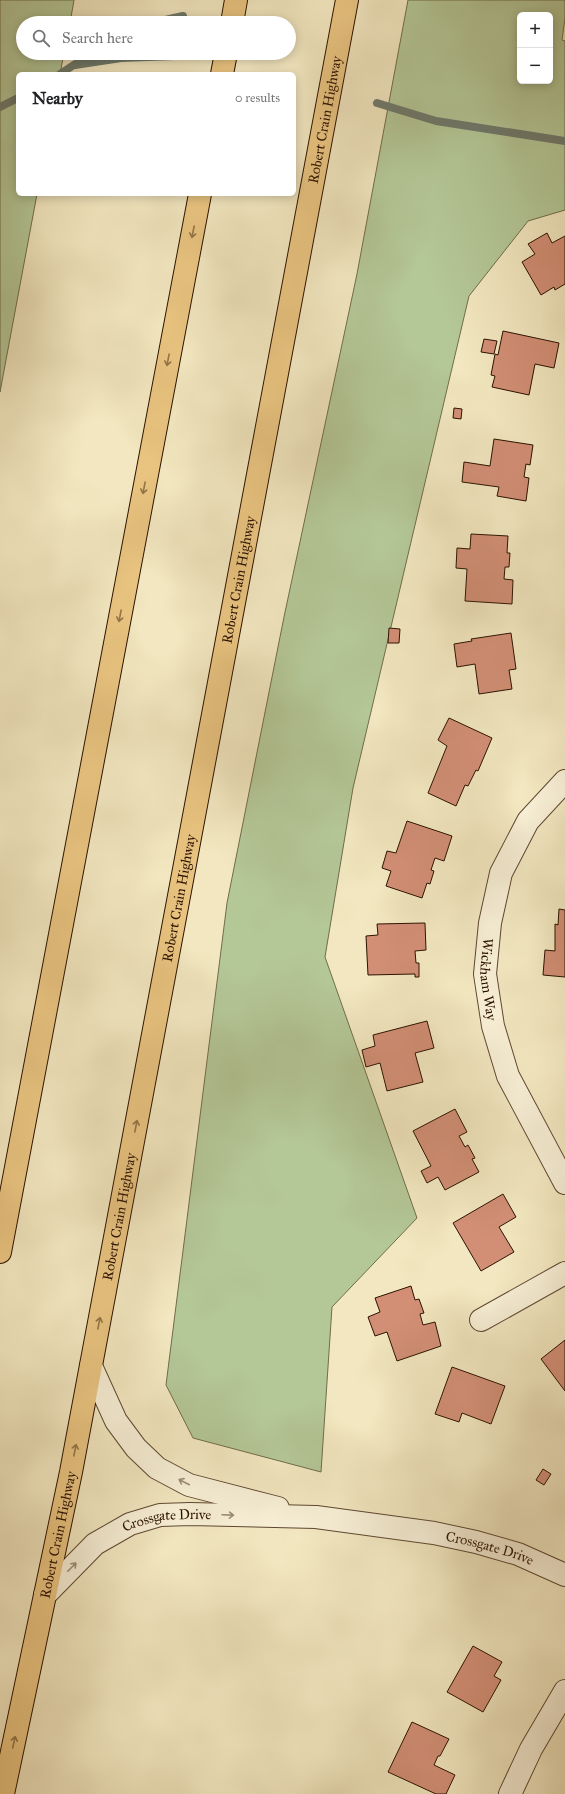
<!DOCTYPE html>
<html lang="en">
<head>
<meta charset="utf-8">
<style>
	body { margin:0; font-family:"IM FELL Great Primer",serif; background:#f2f2f2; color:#202124 }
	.controls { position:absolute; right:12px; top:12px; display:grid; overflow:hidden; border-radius:6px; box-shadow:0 2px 10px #0003 }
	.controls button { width:36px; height:36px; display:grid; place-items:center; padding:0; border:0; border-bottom:1px solid #e0e0e0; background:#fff; color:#202124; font:20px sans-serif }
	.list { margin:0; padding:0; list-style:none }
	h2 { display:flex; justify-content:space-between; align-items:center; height:52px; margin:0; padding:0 16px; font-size:17px }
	h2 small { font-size:13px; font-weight:400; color:#757577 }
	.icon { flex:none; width:22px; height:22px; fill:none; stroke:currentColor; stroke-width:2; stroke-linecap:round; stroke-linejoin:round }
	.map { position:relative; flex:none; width:565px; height:1794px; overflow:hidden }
	.search { position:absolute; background:#fff; box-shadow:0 2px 10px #0003; left:16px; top:16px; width:280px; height:44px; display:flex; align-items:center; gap:10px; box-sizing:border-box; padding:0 14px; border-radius:22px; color:#757577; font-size:15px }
	.panel { position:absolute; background:#fff; box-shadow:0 2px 10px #0003; left:16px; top:72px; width:280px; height:124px; border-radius:6px }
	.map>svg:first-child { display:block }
	.green { fill:#b4c797; stroke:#706c4c; fill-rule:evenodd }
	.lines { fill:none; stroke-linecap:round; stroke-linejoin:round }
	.stream { stroke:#6f7a6d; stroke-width:8 }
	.building { fill:#d28f76; stroke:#2c1200 }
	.minor-casing { stroke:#5e4730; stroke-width:24 }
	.highway-casing { stroke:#2c1200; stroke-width:24 }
	.minor { stroke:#f7efd6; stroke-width:22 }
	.highway { stroke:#e9c480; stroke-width:22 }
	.oneway { stroke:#947446 }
	.oneway2 { stroke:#9c8c76 }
	.labels { text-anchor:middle; stroke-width:4; stroke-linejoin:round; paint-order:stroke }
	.street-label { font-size:14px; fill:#2c1200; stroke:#f7efd6 }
</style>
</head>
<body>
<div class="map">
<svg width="565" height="1794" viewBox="0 0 565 1794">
	<rect width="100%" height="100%" fill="#f2e7c0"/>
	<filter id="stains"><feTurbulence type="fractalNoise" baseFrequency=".005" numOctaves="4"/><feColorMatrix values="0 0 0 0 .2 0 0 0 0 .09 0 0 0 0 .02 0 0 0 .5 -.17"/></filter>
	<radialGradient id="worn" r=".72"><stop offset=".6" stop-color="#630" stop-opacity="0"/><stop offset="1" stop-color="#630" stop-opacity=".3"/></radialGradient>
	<!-- green -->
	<path class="green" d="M0 0H74L70 23H23V53H64L60 74H18V194H37L0 392Z
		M408 0H565V18L562 40 565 41V210L528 221 469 296 353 788 325 957 417 1218 332 1307 321 1472 193 1438 166 1385 227 903 284 617 357 274ZM520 15H550V81H520Z"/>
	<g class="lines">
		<!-- stream -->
		<path class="stream" d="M152 23 183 16
			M75 65 121 58 175 56
			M60 74 92 53
			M377 103 436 121 565 141
			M0 107 18 98"/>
	</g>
	<!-- building -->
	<path class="building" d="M547 233 552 243 565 236V284L555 290 554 287 541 295 522 262 535 254 528 244Z
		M503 331 559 343 554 368 535 364 529 395 492 387 495 376 491 375 495 354 498 355Z
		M484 339 497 341 494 354 481 352Z
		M454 408 462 409 461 419 453 418Z
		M494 439 533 445 530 465 526 464 524 477 529 478 526 501 497 496 499 487 462 482 464 462 490 466Z
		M471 534 508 536 507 553H510L509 567H505L504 579 513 580 512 604 465 601 467 569 456 568 457 548 470 549Z
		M389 628 400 629 399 643H388Z
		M511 633 516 669 509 670 512 689 479 694 475 664 457 667 454 644 472 641 471 639Z
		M449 718 492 738 478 771 476 770 468 786 465 785 456 806 428 793 447 746 438 740Z
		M407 821 452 836 444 861 435 858 431 870 434 871 430 884 427 883 422 898 386 886 391 871 382 868 387 851 396 853Z
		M559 909 565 910V977L543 975 545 950 555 951V924L558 925Z
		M425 923 426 950 415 951 416 963H419V977H415V974L368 975 366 936 378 935 377 924Z
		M427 1021 434 1048 415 1053 423 1082 387 1091 380 1063 366 1067 362 1050 375 1046 373 1035Z
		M455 1109 467 1132 459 1136 465 1147 468 1145 475 1158 472 1159 479 1172 445 1190 438 1177 427 1183 421 1171 431 1166 413 1131Z
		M503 1194 516 1217 499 1227 514 1252 481 1271 453 1223Z
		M411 1286 415 1300 419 1299 424 1313 420 1314 423 1325 435 1322 441 1346 397 1361 387 1332 375 1336 368 1317 380 1312 375 1298Z
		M565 1340V1391L541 1359Z
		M452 1367 505 1386 491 1424 462 1413 459 1422 435 1414Z
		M543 1469 551 1474 544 1485 536 1480Z
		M473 1646 502 1662 494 1676 501 1680 483 1712 447 1692Z
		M412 1722 449 1739 440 1756H438L434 1765 455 1775 446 1794H436L388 1772Z"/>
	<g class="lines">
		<defs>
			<g id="minor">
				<path id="s1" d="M565 781 528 821 501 873 490 923 485 974 493 1026 508 1076 565 1183"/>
				<path d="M481 1320 565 1273"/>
				<path d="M91 1366 116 1421 136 1448 157 1468 189 1485 278 1508"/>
				<path id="s2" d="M45 1595 95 1544 130 1524 160 1515 190 1514 316 1517 434 1533 476 1542 518 1554 565 1575"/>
				<path d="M510 1794 531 1749 565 1691"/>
			</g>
			<g id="highway">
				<path d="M232 23 236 0"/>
				<path d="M222 74 226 53"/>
				<path d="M0 1252 200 194"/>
				<path id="s3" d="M3 1794 71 1472 347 0"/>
			</g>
		</defs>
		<!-- minor casing -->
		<use href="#minor" class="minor-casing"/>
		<!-- highway casing -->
		<use href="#highway" class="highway-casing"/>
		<!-- minor -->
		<use href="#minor" class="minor"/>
		<!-- highway -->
		<use href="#highway" class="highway"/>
	</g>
	<!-- one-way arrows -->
	<defs><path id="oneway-shaft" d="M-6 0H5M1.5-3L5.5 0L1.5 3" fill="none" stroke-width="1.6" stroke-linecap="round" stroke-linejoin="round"/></defs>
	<g class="oneway">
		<use href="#oneway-shaft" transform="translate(193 232) rotate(101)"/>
		<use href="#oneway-shaft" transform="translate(168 360) rotate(101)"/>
		<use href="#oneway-shaft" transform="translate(144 488) rotate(101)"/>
		<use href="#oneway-shaft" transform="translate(120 616) rotate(101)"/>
		<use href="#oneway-shaft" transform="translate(136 1126) rotate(-79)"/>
		<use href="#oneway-shaft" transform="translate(99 1323) rotate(-79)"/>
		<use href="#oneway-shaft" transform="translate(75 1450) rotate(-79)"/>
		<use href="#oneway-shaft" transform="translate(14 1742) rotate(-78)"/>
	</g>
	<g class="oneway2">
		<use href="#oneway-shaft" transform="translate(184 1482) rotate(-153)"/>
		<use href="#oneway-shaft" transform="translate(228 1515) rotate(2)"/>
		<use href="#oneway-shaft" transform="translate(72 1567) rotate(-45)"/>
	</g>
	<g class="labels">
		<!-- street labels -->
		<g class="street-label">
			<text dy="5" stroke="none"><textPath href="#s3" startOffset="1705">Robert Crain Highway</textPath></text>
			<text dy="5" stroke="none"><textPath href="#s3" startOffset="1237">Robert Crain Highway</textPath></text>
			<text dy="5" stroke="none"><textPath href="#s3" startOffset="913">Robert Crain Highway</textPath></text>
			<text dy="5" stroke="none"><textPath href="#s1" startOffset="221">Wickham Way</textPath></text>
			<text dy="5" stroke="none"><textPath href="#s3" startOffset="589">Robert Crain Highway</textPath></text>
			<text dy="5" stroke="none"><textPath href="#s2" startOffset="149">Crossgate Drive</textPath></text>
			<text dy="5" stroke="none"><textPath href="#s3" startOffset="265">Robert Crain Highway</textPath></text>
			<text dy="5" stroke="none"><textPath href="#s2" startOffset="476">Crossgate Drive</textPath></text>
		</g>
	</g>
	<rect width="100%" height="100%" filter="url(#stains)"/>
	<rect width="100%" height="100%" fill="url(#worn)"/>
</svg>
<div class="controls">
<button>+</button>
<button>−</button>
</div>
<div class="search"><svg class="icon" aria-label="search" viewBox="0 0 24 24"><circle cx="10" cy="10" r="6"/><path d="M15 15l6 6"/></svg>Search here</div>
<section class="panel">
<h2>Nearby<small>0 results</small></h2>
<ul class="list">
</ul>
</section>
</div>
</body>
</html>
